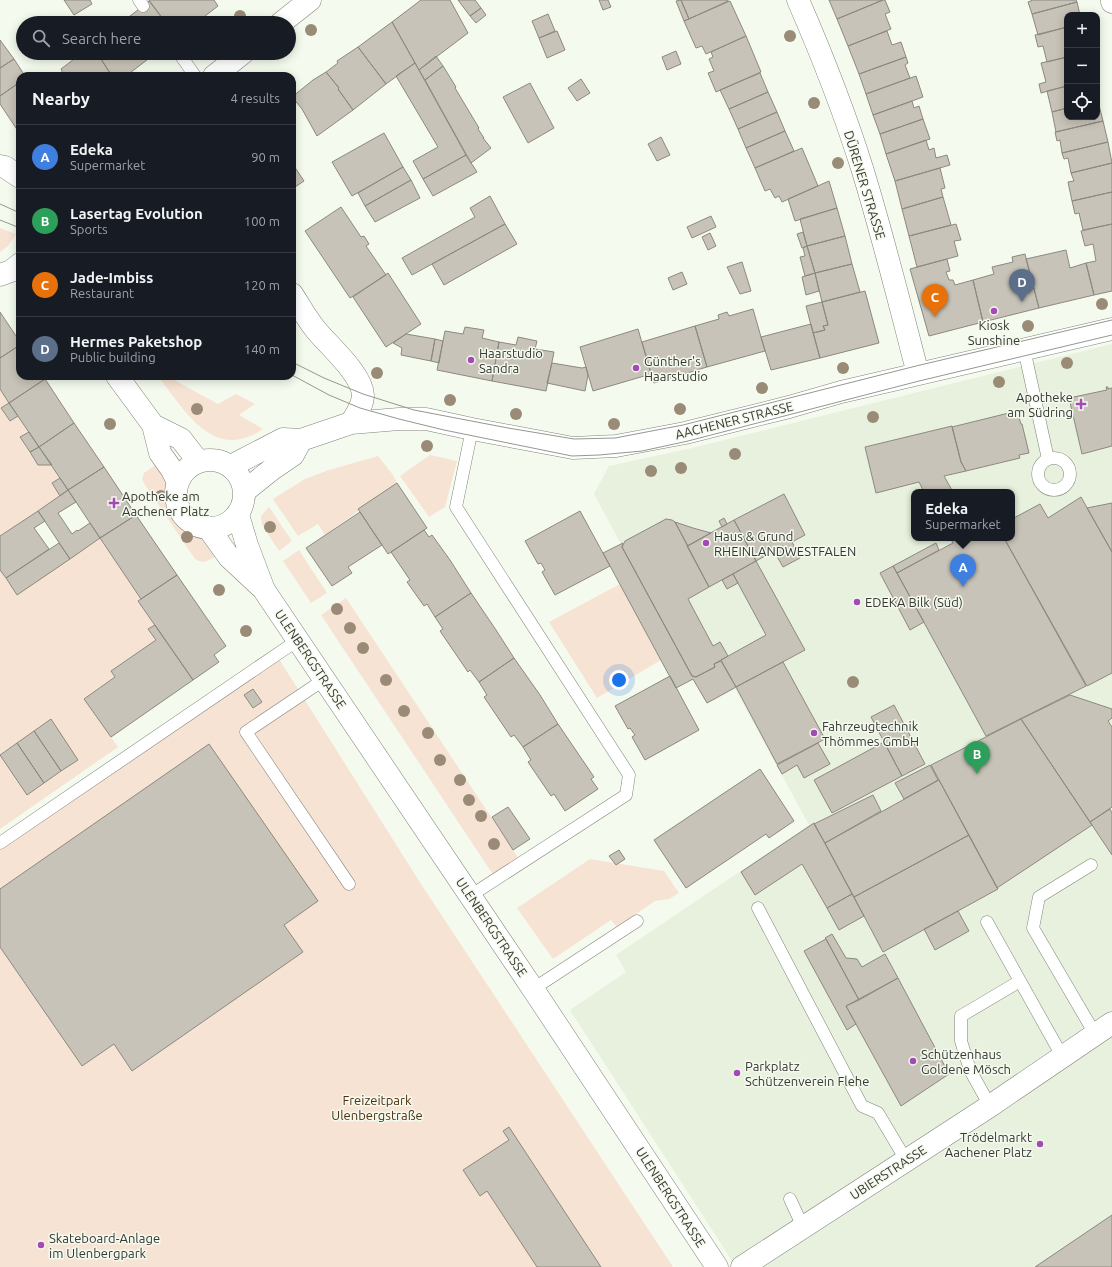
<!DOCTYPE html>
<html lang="en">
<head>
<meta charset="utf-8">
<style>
	body { margin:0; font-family:Ubuntu,sans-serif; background:#20242c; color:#f1f3f6 }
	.controls { position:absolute; right:12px; top:12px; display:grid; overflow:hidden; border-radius:8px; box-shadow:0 2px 10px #0003 }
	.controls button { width:36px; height:36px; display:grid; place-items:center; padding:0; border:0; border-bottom:1px solid #363941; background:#171b24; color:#f1f3f6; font:20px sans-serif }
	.you { position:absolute; left:619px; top:680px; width:14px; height:14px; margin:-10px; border:3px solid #fff; border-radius:50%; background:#1a73e8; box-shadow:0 0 0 6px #1a73e833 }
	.badge { display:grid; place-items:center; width:26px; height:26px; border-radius:50%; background:#a34ab5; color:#fff; font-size:13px; font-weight:700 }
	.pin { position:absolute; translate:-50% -33px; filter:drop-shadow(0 1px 2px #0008) }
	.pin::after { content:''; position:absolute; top:21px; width:14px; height:12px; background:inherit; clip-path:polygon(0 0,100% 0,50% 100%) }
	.popup { position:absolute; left:911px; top:489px; width:104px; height:52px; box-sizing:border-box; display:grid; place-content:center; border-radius:8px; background:#171b24; filter:drop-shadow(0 1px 3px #0005); font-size:13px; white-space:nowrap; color:#9ea1a6 }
	.popup b { font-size:15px; color:#f1f3f6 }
	.popup::after { content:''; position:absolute; left:50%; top:100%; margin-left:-8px; border:8px solid transparent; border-top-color:#171b24 }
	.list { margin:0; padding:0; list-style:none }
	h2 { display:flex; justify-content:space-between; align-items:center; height:52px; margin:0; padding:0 16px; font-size:17px }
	h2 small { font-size:13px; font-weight:400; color:#9ea1a6 }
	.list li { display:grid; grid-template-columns:26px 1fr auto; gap:12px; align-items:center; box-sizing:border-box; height:64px; padding:0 16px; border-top:1px solid #363941 }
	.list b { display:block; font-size:15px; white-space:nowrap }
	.list p { margin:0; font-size:13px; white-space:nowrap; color:#9ea1a6 }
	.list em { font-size:13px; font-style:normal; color:#9ea1a6 }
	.icon { flex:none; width:22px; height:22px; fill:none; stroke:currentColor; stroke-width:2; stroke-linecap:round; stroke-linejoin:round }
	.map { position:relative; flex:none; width:1112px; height:1267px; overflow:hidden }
	.search { position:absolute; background:#171b24; box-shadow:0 2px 10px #0003; left:16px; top:16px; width:280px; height:44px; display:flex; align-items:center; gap:10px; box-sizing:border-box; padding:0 14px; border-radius:22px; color:#9ea1a6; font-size:15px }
	.panel { position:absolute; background:#171b24; box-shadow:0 2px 10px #0003; left:16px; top:72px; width:280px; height:308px; border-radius:12px }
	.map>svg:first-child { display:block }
	.built { fill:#e8f0de; fill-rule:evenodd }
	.green { fill:#f7e3d3 }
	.building { fill:#c7c3b8; stroke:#8c897e }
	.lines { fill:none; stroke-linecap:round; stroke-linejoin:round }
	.lane-casing { stroke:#7f8479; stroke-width:13 }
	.street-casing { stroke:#7f8479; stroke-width:23 }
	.secondary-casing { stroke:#7f8479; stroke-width:23 }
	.lane { stroke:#fff; stroke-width:12 }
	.street { stroke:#fff; stroke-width:22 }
	.secondary { stroke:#fff; stroke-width:22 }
	.tram { stroke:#949890; stroke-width:1 }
	.tree { fill:#9a8b76 }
	.poi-dot { fill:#a34ab5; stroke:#f5faee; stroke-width:1.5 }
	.labels { text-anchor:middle; stroke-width:3; stroke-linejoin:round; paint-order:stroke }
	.street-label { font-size:13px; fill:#363834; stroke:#f5faee }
	.poi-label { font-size:13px; fill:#363834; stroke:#f5faee; text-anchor:start }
	.park-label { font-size:13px; fill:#503013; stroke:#f5faee }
</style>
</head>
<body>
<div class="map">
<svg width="1112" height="1267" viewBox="0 0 1112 1267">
	<rect width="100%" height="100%" fill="#f5faee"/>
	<!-- built -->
	<path class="built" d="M1112 344V1267H736L570 1010 626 972 616 955 809 825 735 689 707 704 594 494 609 466 692 448ZM914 492H1012V538H914Z"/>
	<!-- green -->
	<path class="green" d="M0 228 16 234 8 246 0 252Z
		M167 376 218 404 236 394 255 404 239 415 263 429C215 462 187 414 161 380Z
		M0 389 9 403 1 409 9 421 18 416 29 432 20 438 38 465H52L60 478 52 483 60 496 0 536Z
		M430 455 457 461 445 507 429 517 400 476Z
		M378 456 393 475 397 483 325 535 318 524 298 536 273 499 305 479 329 470Z
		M160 462 167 481V500L169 509 175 520 186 530 203 539 218 555C209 560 204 565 195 559L145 485 142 479 144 473Z
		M269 507 292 541 279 551 262 525 261 516Z
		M100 538 141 599 138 601 155 625 148 629 156 640 111 671 115 677 84 699 118 747 0 829V755L27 794 78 760 51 720 0 754V570L17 594Z
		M299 550 327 593 311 603 283 561Z
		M620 584 661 660 597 698 549 622Z
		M346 598 519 859 494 876 321 615Z
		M277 656 421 884 673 1267H0V846Z
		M590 859 664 871 679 893 669 899 655 901 617 927 611 920 553 959 517 908Z"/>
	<!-- building -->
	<path class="building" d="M64 0H90L92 4 74 15Z
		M149 0H214L218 6 196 23H166Z
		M421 0H450L468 33 419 70 392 22Z
		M458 0H475L481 8 470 16Z
		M599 0H608L611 7 603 10Z
		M681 0H728V1L689 19Z
		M681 0 689 19 684 21 676 1Z
		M829 0H883L837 19Z
		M883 0H885L890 12 885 14 891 29 848 46 837 19Z
		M1033 0H1076L1077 2 1032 14 1028 2Z
		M149 1 166 23H121L143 6Z
		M730 1 746 36 706 54 702 46 696 48 684 21Z
		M1077 2 1080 15H1067V27L1038 35 1032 14Z
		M481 8 486 15 476 23 470 16Z
		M548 14 555 31 539 38 532 21Z
		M392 22 415 63 386 84 358 47Z
		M1067 27V57L1047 62 1043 46 1038 47 1035 35Z
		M557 31 565 50 547 58 539 38Z
		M887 31 892 45 901 42 906 57 859 74 848 46Z
		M746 36 761 72 716 92 708 73 714 71 709 59 713 57 711 52Z
		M0 40 14 59 0 68Z
		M358 47 386 84 353 110 338 89 339 88 326 72 338 63 337 61Z
		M676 51 681 64 667 70 662 57Z
		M82 53H97L112 76H64L61 69Z
		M97 53H156L126 76H112Z
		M436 56 443 66 425 80 419 70Z
		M906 57 908 63 905 65 910 78 866 94 859 74Z
		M1067 57V86L1041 93 1039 84 1046 82 1041 63Z
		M14 59 25 76H20V82L0 96V68Z
		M415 63 466 155 423 179 413 161 438 147 396 76Z
		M443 66 456 87 455 88 479 128 478 129 484 138H483L491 148 471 163 425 80Z
		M326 72 339 88 338 89 353 110 317 136 302 109 292 97 313 80Z
		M760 73 768 92 729 109 720 90Z
		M916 76 923 97 873 115 866 94Z
		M581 79 590 93 577 101 568 88Z
		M20 82V134L0 104V96Z
		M530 83 554 128 528 143 503 97Z
		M1067 86V108L1052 112 1047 91Z
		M768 92 777 112 738 129 729 109Z
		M912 101 914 108 919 106 923 119 880 134 873 115Z
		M1097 101H1098L1103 121 1056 132 1052 112 1067 108V117H1097Z
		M777 112 785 131 746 148 738 129Z
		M923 119 930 139 886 154 880 134Z
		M1103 121 1108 142 1062 153 1060 140 1057 141 1055 132Z
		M785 131 794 151 755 168 746 148Z
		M384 133 403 167 352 196 332 162Z
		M661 137 670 155 657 161 648 144Z
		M926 140 929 150 934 148 936 158 947 155 950 165 895 181 886 154Z
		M1108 142 1112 163 1071 173 1068 158 1064 159 1062 153Z
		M802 148 818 186 782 202 779 196 775 198 770 189 765 191 755 168Z
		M466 155 477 172 433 196 423 179Z
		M292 163 304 181 292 189Z
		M1112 163V192L1072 201 1068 182 1074 181 1071 173Z
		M403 167 411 180 365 206 358 193Z
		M940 168 945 188 941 189 943 197 902 209 895 181Z
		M411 180 420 198 375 222 365 206Z
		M829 181 837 208 795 221 788 199Z
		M1112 192V224L1083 230 1079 213 1075 214 1072 201Z
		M490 196 505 224 412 275 402 258 475 217 470 208Z
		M943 197 951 225 909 236 902 209Z
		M341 207 361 237 364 236 369 244 366 246 386 275 350 298 305 231Z
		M837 208 845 236 807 246 800 219Z
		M711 216 716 227 692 238 687 227Z
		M505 224 517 244 444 285 432 264Z
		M956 224 961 240 954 241 958 256 917 267 909 236Z
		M1112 224V291L1094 295 1086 263 1096 261 1093 244 1085 246 1081 231Z
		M803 232 807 246 802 248 797 234Z
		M710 233 716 246 708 250 702 237Z
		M845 236 852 264 815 273 807 246Z
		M807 246 815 273 805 276 800 257 805 256 803 248Z
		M1066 250 1070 268 1086 263 1094 295 1039 308 1026 259Z
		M1025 254 1039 308 983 322 973 280 994 274 992 267 1013 262 1012 257Z
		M947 259 950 271 946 272 949 280H953L955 285 973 280 983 322 929 336 910 269Z
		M742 262 751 291 740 294 727 267Z
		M852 264 860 292 822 302 815 273Z
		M682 272 687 284 673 290 668 278Z
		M388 273 421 324 386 347 353 297Z
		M815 273 819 291 806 295 802 277Z
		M865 291 879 343 820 358 813 333 825 330 823 326 828 325 822 302Z
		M822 302 828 325 823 326 825 330 813 333 806 306Z
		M753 309 765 351 707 367 695 326 719 319 718 315 727 312 729 316Z
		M0 312 20 342V345L0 358Z
		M811 324 820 358 771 370 761 337Z
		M695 326 707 367 654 383 642 342Z
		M465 327 484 330 482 338 499 342 492 381 437 370 445 331 463 334Z
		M638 329 651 374 593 391 580 347Z
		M406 334 435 339 431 361 401 355 402 348 393 343Z
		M518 337 537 341 535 349 554 352 546 391 492 381 499 342 516 345Z
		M435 339 443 341 439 363 431 361Z
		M20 345V376H43L45 379 9 403 0 389V358Z
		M552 363 582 368 586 367 588 375 585 391 547 383Z
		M45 379 74 423 39 447 9 403Z
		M1106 387H1108V389L1112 388V446L1082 454 1069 398 1107 390Z
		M9 403 18 416 10 421 1 408Z
		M1017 411 1021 424H1022L1029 453 1019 455 1020 458 966 471 961 462 952 427Z
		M74 423 104 467 68 490 39 447Z
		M952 426 961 462 966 471 944 476 953 492H924L919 482 876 493 865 447Z
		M29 432 39 447 30 452 20 437Z
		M39 447 52 465H38L30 452Z
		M104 467 136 515 100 538 68 490Z
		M60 478 68 490 60 496 52 483Z
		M397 483 427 528 388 554 358 509Z
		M68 490 76 502 58 513 72 534 77 530 78 531 90 523 100 538 70 559 38 511Z
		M784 494 805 535 792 542 800 558 783 567 774 551 756 561 734 520Z
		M1081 497 1112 552V673L1087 686 1004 538H1012V519L1040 504 1048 518Z
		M1112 503V552L1087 508Z
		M38 511 45 521 34 528 49 549 6 578 0 570V536Z
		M580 511 610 566 555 595 542 572 545 570 541 563 538 564 525 541Z
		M360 512 382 545 348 567 352 573 332 586 306 548Z
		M136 515 177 575 141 599 100 538Z
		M724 518 727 524 722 527 719 521Z
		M666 519 672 520 675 522 709 587 688 599 713 646 720 642 728 656 714 664 715 667 696 677 692 676 622 547 625 541Z
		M734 520 756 561 709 587 687 546Z
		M675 522 693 528 711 533 688 546Z
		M424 530 429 537 432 535 450 560 471 593 435 617 427 604 424 606 407 582 410 580 391 552Z
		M950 538H1004L1086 686 986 736 897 573 953 543Z
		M59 543 70 559 17 595 6 578Z
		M623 543 622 547 692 676 696 677 715 667 714 664 721 661 736 687 707 703 693 679 676 688 603 553Z
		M936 543 939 550 897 573 893 566Z
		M756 561 805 650 736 687 721 660 766 635 733 574Z
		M893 566 924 622 910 630 880 573Z
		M733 574 738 583 727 589 722 580Z
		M177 575 226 646 214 655 219 662 193 680 138 601Z
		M471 593 496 630 514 658 479 682 470 670 468 672 440 631 443 629 435 617Z
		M155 625 193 680 111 737 84 699 115 677 111 671 156 640 148 629Z
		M514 658 540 695 558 724 523 747 514 735 511 737 484 697 487 695 479 682Z
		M783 662 825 739 777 764 736 687Z
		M670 676 699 730 645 760 632 737 635 735 630 728 628 729 615 706Z
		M253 689 262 702 253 708 244 695Z
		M1070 695 1112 709V718L1108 721 1112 727V807L1090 822 1021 719Z
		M894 705 925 764 902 776 871 717Z
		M51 719 78 760 61 771 34 731Z
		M1021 719 1092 825 997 888 931 765Z
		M558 724 594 777 591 779 598 789 565 811 554 794 551 796 528 762 531 760 523 747Z
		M34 731 61 771 44 783 17 743Z
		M884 742 902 776 832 813 814 780Z
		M17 743 44 783 27 795 0 755Z
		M818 743 830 764 804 778 797 765 782 774 777 765Z
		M209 744 318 901 284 925 303 952 132 1071 114 1044 82 1066 0 947V889Z
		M930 765 938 780 904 799 895 783Z
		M760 769 794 821 769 838 766 834 686 888 654 840Z
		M939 780 969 835 854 897 825 843Z
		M873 795 881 811 825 843 814 824Z
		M508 807 530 839 513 850 492 817Z
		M1110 809 1112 813V855L1090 822Z
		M814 823 852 894 827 908 802 864 755 895 741 872Z
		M969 835 998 889 883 952 854 897Z
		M619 850 625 859 616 865 609 856Z
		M852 894 864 916 839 930 827 908Z
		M958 911 969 931 935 950 924 929Z
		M832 934 846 958 857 959 862 967 885 954 898 978 859 1000 826 939 825 938Z
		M826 939 859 1000 846 1006 856 1024 847 1030 804 951Z
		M898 978 949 1074 901 1106 846 1006Z
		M509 1127 601 1267H537L487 1191 480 1196 463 1170 509 1140 503 1131Z
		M1112 1215V1267H1035Z"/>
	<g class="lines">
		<defs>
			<path id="lane" d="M139 0 143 6
				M179 53 195 76
				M1024 349 1048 459
				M1038 474a16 16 0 1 1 32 0a16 16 0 1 1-32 0Z
				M325 679 246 732 349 884
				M0 843 298 640
				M1091 865 1039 897 1033 928 1095 1034
				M470 896 626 795 629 775 456 507 472 429
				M758 908 862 1106 878 1113 906 1160
				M987 922 1062 1056
				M533 989 637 921
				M990 1106 970 1070 961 1041V1016L1020 981
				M790 1199 803 1227"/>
			<path id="street" d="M798 0C822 55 844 111 862 168 883 236 900 305 918 374
				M1112 0V2
				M292 294C300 306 307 319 316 330 329 346 362 374 363 395 363 405 356 415 351 423
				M231 466 283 439 301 440 351 423 399 419H426L472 429 573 448 616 446 685 433 789 407 841 392 1112 329
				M245 491 271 470 293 455 301 440
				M742 1267 990 1106 1112 1023"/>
			<path id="secondary" d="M281 23 310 0
				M214 76 243 53
				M0 166 5 167 20 177
				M0 275 11 271 20 264
				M117 376 153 425 160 453 172 470 178 482
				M153 425 181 439 198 461
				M176 494a34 34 0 1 1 68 0a34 34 0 1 1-68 0Z
				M238 515 247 545 264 590 533 989 717 1267
				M209 529 229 557 260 586"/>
		</defs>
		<!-- lane casing -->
		<use href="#lane" class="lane-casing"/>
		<!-- street casing -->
		<use href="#street" class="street-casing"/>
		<!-- secondary casing -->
		<use href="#secondary" class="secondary-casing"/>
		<!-- lane -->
		<use href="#lane" class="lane"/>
		<!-- street -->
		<use href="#street" class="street"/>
		<!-- secondary -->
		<use href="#secondary" class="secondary"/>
		<!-- tram -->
		<path class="tram" d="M0 204 20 213
			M0 220 20 228
			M292 362 324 378 363 394 414 410 508 428 574 439 615 438 683 425 916 366 1112 320
			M292 375 329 395 360 408 399 419 444 430 572 456 599 455 642 451 688 441 919 381 1112 335"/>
	</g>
	<!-- trees -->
	<g class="tree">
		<circle cx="240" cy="16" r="6"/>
		<circle cx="311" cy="30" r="6"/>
		<circle cx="790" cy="36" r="6"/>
		<circle cx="814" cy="103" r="6"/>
		<circle cx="838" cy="163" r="6"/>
		<circle cx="1102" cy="304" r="6"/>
		<circle cx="1028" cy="326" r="6"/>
		<circle cx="1067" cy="363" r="6"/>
		<circle cx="843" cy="368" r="6"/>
		<circle cx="377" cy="373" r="6"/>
		<circle cx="999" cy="382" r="6"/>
		<circle cx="762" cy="388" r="6"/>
		<circle cx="450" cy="400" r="6"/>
		<circle cx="197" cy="409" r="6"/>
		<circle cx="680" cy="409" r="6"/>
		<circle cx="516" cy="414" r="6"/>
		<circle cx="873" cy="417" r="6"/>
		<circle cx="110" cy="424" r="6"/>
		<circle cx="614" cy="424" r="6"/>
		<circle cx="427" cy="446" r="6"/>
		<circle cx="735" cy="454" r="6"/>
		<circle cx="681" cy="468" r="6"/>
		<circle cx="651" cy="471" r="6"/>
		<circle cx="161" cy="496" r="6"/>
		<circle cx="270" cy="527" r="6"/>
		<circle cx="187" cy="537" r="6"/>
		<circle cx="219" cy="590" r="6"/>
		<circle cx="337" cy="609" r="6"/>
		<circle cx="350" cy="628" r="6"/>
		<circle cx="246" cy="631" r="6"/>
		<circle cx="363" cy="648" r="6"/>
		<circle cx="386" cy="680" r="6"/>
		<circle cx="853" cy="682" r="6"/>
		<circle cx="404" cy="711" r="6"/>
		<circle cx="428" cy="733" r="6"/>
		<circle cx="440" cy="760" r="6"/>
		<circle cx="460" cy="780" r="6"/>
		<circle cx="469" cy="800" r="6"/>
		<circle cx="481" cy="816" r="6"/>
		<circle cx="494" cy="844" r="6"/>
	</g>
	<!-- markers -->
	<g class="poi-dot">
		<circle cx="994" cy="311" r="4"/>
		<circle cx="471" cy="360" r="4"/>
		<circle cx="636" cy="368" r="4"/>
		<path d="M1079 398h4v4h4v4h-4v4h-4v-4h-4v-4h4z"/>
		<path d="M112 497h4v4h4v4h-4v4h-4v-4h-4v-4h4z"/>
		<circle cx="706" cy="543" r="4"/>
		<circle cx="857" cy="602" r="4"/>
		<circle cx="814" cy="733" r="4"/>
		<circle cx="913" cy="1061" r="4"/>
		<circle cx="737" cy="1073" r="4"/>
		<circle cx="1040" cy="1144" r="4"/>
		<circle cx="41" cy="1245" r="4"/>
	</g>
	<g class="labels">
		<!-- street labels -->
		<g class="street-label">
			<text transform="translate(865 185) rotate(73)" y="5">DÜRENER STRASSE</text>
			<text transform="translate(734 420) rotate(-14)" y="5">AACHENER STRASSE</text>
			<text transform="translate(311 659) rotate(56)" y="5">ULENBERGSTRASSE</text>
			<text transform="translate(492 927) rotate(56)" y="5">ULENBERGSTRASSE</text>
			<text transform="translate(888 1172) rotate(-33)" y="5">UBIERSTRASSE</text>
			<text transform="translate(671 1197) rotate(57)" y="5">ULENBERGSTRASSE</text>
		</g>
		<!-- poi labels -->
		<g class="poi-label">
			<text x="994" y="330" text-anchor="middle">Kiosk<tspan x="994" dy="15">Sunshine</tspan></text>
			<text x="479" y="358">Haarstudio<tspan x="479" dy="15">Sandra</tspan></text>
			<text x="644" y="366">Günther's<tspan x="644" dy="15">Haarstudio</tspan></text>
			<text x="1073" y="402" text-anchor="end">Apotheke<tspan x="1073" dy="15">am Südring</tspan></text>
			<text x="122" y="501">Apotheke am<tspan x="122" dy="15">Aachener Platz</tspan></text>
			<text x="714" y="541">Haus &amp; Grund<tspan x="714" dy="15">RHEINLANDWESTFALEN</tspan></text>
			<text x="865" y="607">EDEKA Bilk (Süd)</text>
			<text x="822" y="731">Fahrzeugtechnik<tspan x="822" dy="15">Thömmes GmbH</tspan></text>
			<text x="921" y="1059">Schützenhaus<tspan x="921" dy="15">Goldene Mösch</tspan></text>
			<text x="745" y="1071">Parkplatz<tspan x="745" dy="15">Schützenverein Flehe</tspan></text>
			<text x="1032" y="1142" text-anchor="end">Trödelmarkt<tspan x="1032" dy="15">Aachener Platz</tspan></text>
			<text x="49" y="1243">Skateboard-Anlage<tspan x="49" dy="15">im Ulenbergpark</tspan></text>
		</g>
		<!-- park labels -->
		<g class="park-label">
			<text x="377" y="1105">Freizeitpark<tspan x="377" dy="15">Ulenbergstraße</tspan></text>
		</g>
	</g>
</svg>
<div class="controls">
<button>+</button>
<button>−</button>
<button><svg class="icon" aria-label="locate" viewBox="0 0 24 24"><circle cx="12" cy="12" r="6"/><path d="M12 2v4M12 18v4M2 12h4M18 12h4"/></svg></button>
</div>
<div class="you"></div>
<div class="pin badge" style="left:963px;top:587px;background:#3f7fe0">A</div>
<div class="popup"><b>Edeka</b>Supermarket</div>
<div class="pin badge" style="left:977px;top:774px;background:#2e9e5b">B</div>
<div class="pin badge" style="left:935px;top:317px;background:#e8710a">C</div>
<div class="pin badge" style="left:1022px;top:302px;background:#5c6f8a">D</div>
<div class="search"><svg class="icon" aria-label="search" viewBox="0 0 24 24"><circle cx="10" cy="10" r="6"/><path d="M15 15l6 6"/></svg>Search here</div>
<section class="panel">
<h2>Nearby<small>4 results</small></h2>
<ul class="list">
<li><span class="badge" style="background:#3f7fe0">A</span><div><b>Edeka</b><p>Supermarket</p></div><em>90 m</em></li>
<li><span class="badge" style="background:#2e9e5b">B</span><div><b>Lasertag Evolution</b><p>Sports</p></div><em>100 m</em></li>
<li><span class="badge" style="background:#e8710a">C</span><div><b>Jade-Imbiss</b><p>Restaurant</p></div><em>120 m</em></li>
<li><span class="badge" style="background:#5c6f8a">D</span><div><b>Hermes Paketshop</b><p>Public building</p></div><em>140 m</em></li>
</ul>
</section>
</div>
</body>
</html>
